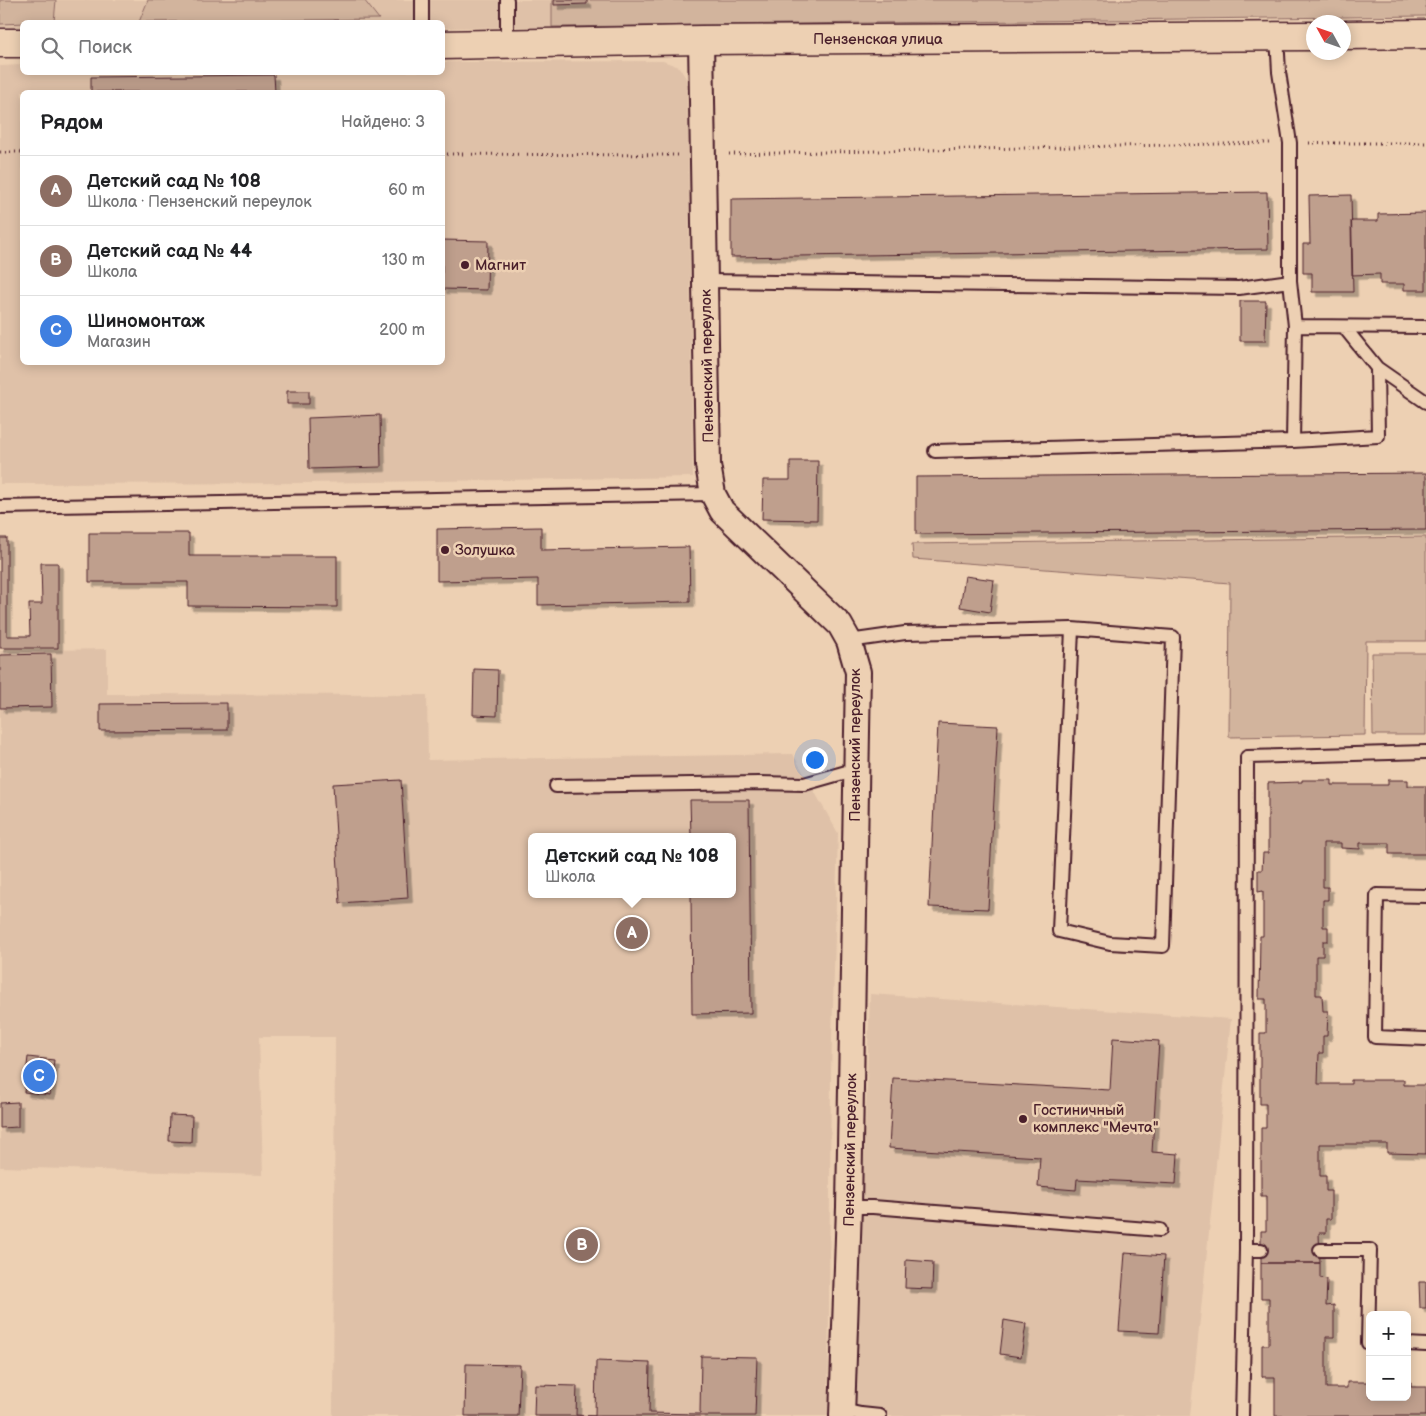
<!DOCTYPE html>
<html lang="ru">
<head>
<meta charset="utf-8">
<style>
	body { margin:0; font-family:"Balsamiq Sans",sans-serif; background:#f6f6f6; color:#202124 }
	.controls { position:absolute; right:15px; bottom:15px; display:grid; overflow:hidden; border-radius:8px; box-shadow:0 2px 12px #0003 }
	.controls button { width:45px; height:45px; display:grid; place-items:center; padding:0; border:0; border-bottom:1px solid #e0e0e0; background:#fff; color:#202124; font:25px sans-serif }
	.compass { position:absolute; left:1306px; top:15px; width:45px; height:45px; border-radius:50%; background:#fff; box-shadow:0 2px 12px #0003; rotate:310deg }
	.you { position:absolute; left:814px; top:759px; width:18px; height:18px; margin:-12px; border:4px solid #fff; border-radius:50%; background:#1a73e8; box-shadow:0 0 0 8px #1a73e833 }
	.badge { display:grid; place-items:center; width:32px; height:32px; border-radius:50%; background:#4a1f2b; color:#fff; font-size:16px; font-weight:700 }
	.pin { position:absolute; translate:-50% -50%; border:2px solid #fff; box-shadow:0 1px 5px #0006 }
	.popup { position:absolute; left:528px; top:833px; width:208px; height:65px; box-sizing:border-box; display:grid; place-content:center; border-radius:8px; background:#fff; filter:drop-shadow(0 1px 4px #0005); font-size:16px; white-space:nowrap; color:#757577 }
	.popup b { font-size:19px; color:#202124 }
	.popup::after { content:''; position:absolute; left:50%; top:100%; margin-left:-10px; border:10px solid transparent; border-top-color:#fff }
	.list { margin:0; padding:0; list-style:none }
	h2 { display:flex; justify-content:space-between; align-items:center; height:65px; margin:0; padding:0 20px; font-size:21px }
	h2 small { font-size:16px; font-weight:400; color:#757577 }
	.list li { display:grid; grid-template-columns:32px 1fr auto; gap:15px; align-items:center; box-sizing:border-box; height:70px; padding:0 20px; border-top:1px solid #e0e0e0 }
	.list b { display:block; font-size:19px; white-space:nowrap }
	.list p { margin:0; font-size:16px; white-space:nowrap; color:#757577 }
	.list em { font-size:16px; font-style:normal; color:#757577 }
	.icon { flex:none; width:28px; height:28px; fill:none; stroke:currentColor; stroke-width:2; stroke-linecap:round; stroke-linejoin:round }
	.map { position:relative; flex:none; width:1426px; height:1416px; overflow:hidden }
	.search { position:absolute; background:#fff; box-shadow:0 2px 12px #0003; left:20px; top:20px; width:425px; height:55px; display:flex; align-items:center; gap:12px; box-sizing:border-box; padding:0 18px; border-radius:8px; color:#757577; font-size:19px }
	.panel { position:absolute; background:#fff; box-shadow:0 2px 12px #0003; left:20px; top:90px; width:425px; height:275px; border-radius:8px }
	.map>svg:first-child { display:block }
	.built { fill:#dfc1a8; fill-rule:evenodd }
	.green { fill:#d2b49d; stroke:#8e6a64 }
	.building { fill:#bf9f8d; stroke:#4a1f2b; filter:url(#shadow) }
	.lines { fill:none; stroke-linecap:round; stroke-linejoin:round }
	.service-casing { stroke:#4a1f2b; stroke-width:16 }
	.minor-casing { stroke:#4a1f2b; stroke-width:28 }
	.tertiary-casing { stroke:#4a1f2b; stroke-width:31 }
	.path { stroke:#4a1f2b; stroke-width:3; stroke-dasharray:1 4; stroke-linecap:butt }
	.service { stroke:#edd0b3; stroke-width:12 }
	.minor { stroke:#edd0b3; stroke-width:24 }
	.tertiary { stroke:#edd0b3; stroke-width:28 }
	.poi-dot { fill:#4a1f2b; stroke:#edd0b3; stroke-width:2 }
	.labels { text-anchor:middle; stroke-width:5; stroke-linejoin:round; paint-order:stroke }
	.street-label { font-size:15px; fill:#4a1f2b; stroke:#edd0b3 }
	.poi-label { font-size:15px; fill:#4a1f2b; stroke:#edd0b3; text-anchor:start }
</style>
</head>
<body>
<div class="map">
<svg width="1426" height="1416" viewBox="0 0 1426 1416">
	<defs>
		<filter id="shadow"><feDropShadow dx="4.5" dy="4.5" stdDeviation="0" flood-color="#0004"/></filter>
	</defs>
	<rect width="100%" height="100%" fill="#edd0b3"/>
	<filter id="ink" filterUnits="userSpaceOnUse"><feTurbulence type="fractalNoise" baseFrequency=".02" numOctaves="2"/><feDisplacementMap in="SourceGraphic" scale="10" xChannelSelector="R" yChannelSelector="G"/><feConvolveMatrix kernelMatrix="1 2 1 2 8 2 1 2 1" color-interpolation-filters="sRGB"/></filter>
	<g filter="url(#ink)">
		<!-- built -->
		<path class="built" d="M0 0H552V27L443 28 442 22H22V31H0Z
			M663 61 679 67 687 80 693 477 305 483 0 484V66L22 65V72H442L443 62ZM22 92H442V362H22Z
			M107 649V694L427 695 428 760 793 754 838 833 831 1074 828 1416H333L335 1037H259L263 1175 0 1167V651ZM532 837H732V894H532Z
			M870 994 1231 1019 1190 1416H855Z"/>
		<!-- green -->
		<path class="green" d="M0 0H56L54 22 0 24Z
			M148 0H364L379 19 139 22Z
			M552 0H1426V16L552 27Z
			M1426 537V641H1366L1365 735 1229 737 1230 583 913 559 912 544Z
			M1372 653H1426V735H1373Z"/>
		<!-- building -->
		<path class="building" d="M554 0H587V4L554 5Z
			M274 75 275 92H91V77Z
			M1267 192 1268 249 731 257V199Z
			M1351 195 1353 292H1312V273H1303V244H1310L1309 196Z
			M1426 213V290H1404V284H1380V274L1352 275 1351 221H1378V214Z
			M442 240 488 241 487 290 442 289Z
			M1240 301H1266L1265 341H1240Z
			M287 391H309V404H287Z
			M380 415 381 467 309 469 308 418Z
			M790 461H818L817 520 762 519 763 480H790Z
			M1426 473V530L916 534V477Z
			M541 527V550L689 547 690 602 538 605V579L437 581V529Z
			M89 533H189V556H337V607L188 606V582H89Z
			M0 538H7V636H30L29 604H42L41 563H58V648H0Z
			M965 576 994 580 990 612 960 607Z
			M51 654 52 707 0 708V655Z
			M474 669 498 670 497 716 473 715Z
			M227 703V730L100 731V704Z
			M938 723 998 726 988 909 929 907Z
			M401 780 408 898 340 903 333 784Z
			M1302 780H1332V785H1388V780H1408V786H1426V854H1389V843H1360V849L1341 848V843H1323V887H1328V900H1323V927H1328V941H1323V956H1316V995H1322L1323 1011H1328L1327 1036H1323V1053H1319L1318 1084H1351V1080H1404V1085H1426V1154L1387 1153V1144H1320V1176H1326V1191H1331V1219H1326V1233H1319L1320 1263H1261V1231H1266V1196H1261V1128H1266V1104H1260V1033H1266V999H1259L1260 936H1263V891L1258 892V870H1262L1263 853H1268V783L1302 782Z
			M690 800H749L751 1013 692 1014 691 894H732V837H691Z
			M1113 1038 1159 1041 1152 1152 1178 1154 1176 1184 1077 1179 1076 1190 1038 1187 1040 1157 889 1148 893 1078 1110 1090Z
			M28 1057 54 1060 50 1095 24 1092Z
			M18 1102V1127L0 1128V1103Z
			M170 1115 192 1116 191 1142 169 1141Z
			M1125 1253 1164 1256 1159 1333 1119 1331Z
			M906 1260 933 1262 932 1289 905 1288Z
			M1261 1263H1320V1278L1327 1279 1326 1306 1334 1305V1337H1326V1388H1347V1382H1370V1397H1407V1382H1411V1387H1426V1416H1275V1377H1262V1345H1269V1298H1261Z
			M1419 1282H1426V1308H1420Z
			M1004 1320 1026 1324 1021 1357 1000 1354Z
			M701 1356 757 1357 755 1416H534L535 1385 577 1386 576 1415 595 1416 596 1361 650 1363 649 1413 700 1414Z
			M466 1364 520 1365 518 1416H465Z"/>
		<g class="lines">
			<defs>
				<path id="service" d="M422 0V22
					M507 0V42
					M1277 36 1279 72 1290 143V281L1295 326 1293 441
					M706 281 1239 288 1290 281
					M1295 326 1426 327
					M1344 327 1377 368 1426 402
					M935 451 1293 441 1378 436 1377 368
					M0 507 713 494
					M849 641 905 633 1072 629 1173 637 1163 946 1110 943 1059 931 1072 629
					M556 786 759 783 804 784 857 769
					M1426 896 1377 895 1375 1037 1426 1039
					M849 1207H873L1160 1230
					M1246 1250H1261
					M1320 1250H1370L1368 1343H1370
					M1407 1344 1426 1345
					M842 1410 861 1414 880 1416
					M1242 1416 1246 1250 1247 757 1426 752"/>
				<path id="minor" d="M701 40 708 465 713 494 722 511 840 625 849 641 858 672 849 1207 842 1416"/>
				<path id="tertiary" d="M1344 35 1426 34
					M0 43H22
					M442 45 701 40 1314 36"/>
			</defs>
			<!-- service casing -->
			<use href="#service" class="service-casing"/>
			<!-- minor casing -->
			<use href="#minor" class="minor-casing"/>
			<!-- tertiary casing -->
			<use href="#tertiary" class="tertiary-casing"/>
			<!-- path -->
			<path class="path" d="M1309 143H1426
				M0 152H22
				M442 154 678 155
				M729 154 1270 143"/>
			<!-- service -->
			<use href="#service" class="service"/>
			<!-- minor -->
			<use href="#minor" class="minor"/>
			<!-- tertiary -->
			<use href="#tertiary" class="tertiary"/>
		</g>
	</g>
	<!-- markers -->
	<g class="poi-dot">
		<circle cx="465" cy="265" r="5"/>
		<circle cx="445" cy="550" r="5"/>
		<circle cx="1023" cy="1119" r="5"/>
	</g>
	<g class="labels">
		<!-- street labels -->
		<g class="street-label">
			<text x="878" y="44">Пензенская улица</text>
			<text transform="translate(707 366) rotate(-91)" y="5">Пензенский переулок</text>
			<text transform="translate(855 745) rotate(-90)" y="5">Пензенский переулок</text>
			<text transform="translate(850 1150) rotate(-89)" y="5">Пензенский переулок</text>
		</g>
		<!-- poi labels -->
		<g class="poi-label">
			<text x="475" y="270">Магнит</text>
			<text x="455" y="555">Золушка</text>
			<text x="1033" y="1115">Гостиничный<tspan x="1033" dy="17">комплекс "Мечта"</tspan></text>
		</g>
	</g>
</svg>
<div class="controls">
<button>+</button>
<button>−</button>
</div>
<svg class="compass" viewBox="-18 -18 36 36"><path d="M0-13l5 13h-10z" fill="#e53935"/><path d="M0 13l5-13h-10z" fill="#757577"/></svg>
<div class="you"></div>
<div class="pin badge" style="left:632px;top:933px;background:#8d6e63">A</div>
<div class="popup"><b>Детский сад № 108</b>Школа</div>
<div class="pin badge" style="left:582px;top:1245px;background:#8d6e63">B</div>
<div class="pin badge" style="left:39px;top:1076px;background:#3f7fe0">C</div>
<div class="search"><svg class="icon" aria-label="search" viewBox="0 0 24 24"><circle cx="10" cy="10" r="6"/><path d="M15 15l6 6"/></svg>Поиск</div>
<section class="panel">
<h2>Рядом<small>Найдено: 3</small></h2>
<ul class="list">
<li><span class="badge" style="background:#8d6e63">A</span><div><b>Детский сад № 108</b><p>Школа · Пензенский переулок</p></div><em>60 m</em></li>
<li><span class="badge" style="background:#8d6e63">B</span><div><b>Детский сад № 44</b><p>Школа</p></div><em>130 m</em></li>
<li><span class="badge" style="background:#3f7fe0">C</span><div><b>Шиномонтаж</b><p>Магазин</p></div><em>200 m</em></li>
</ul>
</section>
</div>
</body>
</html>
